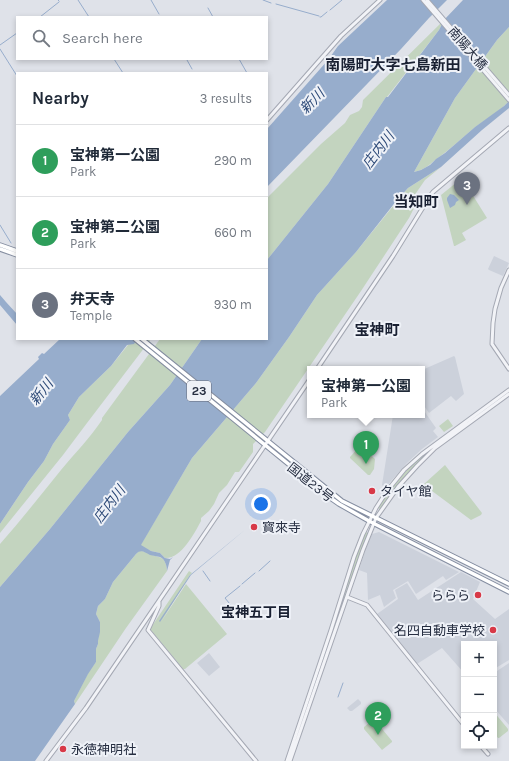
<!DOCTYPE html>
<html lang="en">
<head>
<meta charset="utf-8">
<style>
	body { margin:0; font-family:Karla,"Noto Sans JP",sans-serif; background:#f6f6f7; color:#1f2937 }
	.controls { position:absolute; right:12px; bottom:12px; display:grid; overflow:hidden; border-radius:0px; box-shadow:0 2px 6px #0003 }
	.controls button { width:36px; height:36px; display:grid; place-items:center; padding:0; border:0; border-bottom:1px solid #e0e1e3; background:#fff; color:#1f2937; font:20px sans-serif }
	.you { position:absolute; left:261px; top:504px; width:14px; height:14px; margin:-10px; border:3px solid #fff; border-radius:50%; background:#1a73e8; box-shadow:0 0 0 6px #1a73e833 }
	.badge { display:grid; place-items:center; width:26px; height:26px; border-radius:50%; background:#d83947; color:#fff; font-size:13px; font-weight:700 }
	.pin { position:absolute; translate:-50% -33px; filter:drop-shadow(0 1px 2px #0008) }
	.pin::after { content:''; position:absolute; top:21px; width:14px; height:12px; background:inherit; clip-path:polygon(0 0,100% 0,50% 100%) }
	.popup { position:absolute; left:307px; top:366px; width:118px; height:52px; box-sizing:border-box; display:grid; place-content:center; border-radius:0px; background:#fff; filter:drop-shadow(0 1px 3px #0005); font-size:13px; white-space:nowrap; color:#747a83 }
	.popup b { font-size:15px; color:#1f2937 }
	.popup::after { content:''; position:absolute; left:50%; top:100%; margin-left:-8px; border:8px solid transparent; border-top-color:#fff }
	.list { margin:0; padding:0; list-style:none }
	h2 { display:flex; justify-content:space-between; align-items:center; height:52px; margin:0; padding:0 16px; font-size:17px }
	h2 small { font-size:13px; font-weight:400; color:#747a83 }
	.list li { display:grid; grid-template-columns:26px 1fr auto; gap:12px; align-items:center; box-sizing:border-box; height:72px; padding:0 16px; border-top:1px solid #e0e1e3 }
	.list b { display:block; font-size:15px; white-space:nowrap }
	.list p { margin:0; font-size:13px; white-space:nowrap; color:#747a83 }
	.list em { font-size:13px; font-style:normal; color:#747a83 }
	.icon { flex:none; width:22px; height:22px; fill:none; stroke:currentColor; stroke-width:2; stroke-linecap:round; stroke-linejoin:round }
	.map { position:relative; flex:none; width:509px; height:761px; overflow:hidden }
	.search { position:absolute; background:#fff; box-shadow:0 2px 6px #0003; left:16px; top:16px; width:252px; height:44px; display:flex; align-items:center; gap:10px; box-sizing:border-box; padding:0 14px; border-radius:0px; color:#747a83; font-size:15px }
	.panel { position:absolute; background:#fff; box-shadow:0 2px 6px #0003; left:16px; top:72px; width:252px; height:268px; border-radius:0px }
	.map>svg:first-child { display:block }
	.built { fill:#ccd1db }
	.green { fill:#c3d4bf }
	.water { fill:#97adcc }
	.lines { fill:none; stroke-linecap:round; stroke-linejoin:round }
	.stream { stroke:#97adcc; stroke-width:1 }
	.tertiary-casing { stroke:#a4a8b3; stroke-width:5 }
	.trunk-casing { stroke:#858ea1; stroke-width:5.5 }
	.tertiary { stroke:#f2f3f7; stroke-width:3 }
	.trunk { stroke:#fff; stroke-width:3.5 }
	.poi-dot { fill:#d83947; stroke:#eef1f7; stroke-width:1.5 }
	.labels { text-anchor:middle; stroke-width:4; stroke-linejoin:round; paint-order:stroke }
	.shield { fill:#eef1f7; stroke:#626878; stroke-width:1 }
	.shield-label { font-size:12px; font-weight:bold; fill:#262e41 }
	.street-label { font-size:13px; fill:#262e41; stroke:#eef1f7 }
	.poi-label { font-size:13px; fill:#262e41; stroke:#eef1f7; text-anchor:start }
	.water-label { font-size:14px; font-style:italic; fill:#2d4a78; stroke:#eef1f7 }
	.neighbourhood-label { font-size:14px; font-weight:bold; fill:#192032; stroke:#eef1f7 }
	.quarter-label { font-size:15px; font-weight:bold; fill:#192032; stroke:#eef1f7 }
</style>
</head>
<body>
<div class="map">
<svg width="509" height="761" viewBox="0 0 509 761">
	<rect width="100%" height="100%" fill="#dfe2e9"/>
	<!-- built -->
	<path class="built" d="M494 256 509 263 503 276 489 270 488 269Z
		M454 356 455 357 464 394 456 401 451 396 429 413 422 403V370Z
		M422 408 436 428 433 431 438 437 422 449 407 463 385 488 382 485 393 415H422Z
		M379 532 459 572 446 580 443 576 416 594 408 581 393 590 396 598 384 607 380 595 368 600 367 573 359 570 365 551 372 534Z
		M461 572 480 582 473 599 495 619 509 609V660L494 669V644H464V673L442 648 417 664 377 614 398 599 395 590 407 583 418 600Z
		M209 653 220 667 209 676 197 663Z
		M509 663V725L494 708V673Z
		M358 699 361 702V704L352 711H350L347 708Z"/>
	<!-- green -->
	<path class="green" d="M444 20 439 30 387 97H386L328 184 267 260V198L321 144 345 123 350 115 359 111 362 107 363 100Z
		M509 27V101C499 112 486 119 474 128 462 138 450 149 438 158 428 165 427 169 414 172L455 98 497 40Z
		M441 167 425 180 414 196 413 201 414 208 409 218 361 291 265 432 253 444V452L239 472H235L227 485 219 493 214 504 209 511 201 518V521C194 534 181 559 165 558L160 553 151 551 140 546 192 458 256 383 289 337 317 295 356 252 402 195 408 188Z
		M462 178 487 218 462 233 466 240 455 246H454L441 195Z
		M137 339H151L87 423 63 455 0 533V524L28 482 44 461 53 444 70 420 68 415 79 397 111 366 128 345Z
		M160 339H202L170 385 128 432 50 529 0 587V544C21 520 41 495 61 470 75 453 90 438 102 420V418Z
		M476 416H477L421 460 394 488 380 509 378 508 391 488 416 460Z
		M448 419 453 426 444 432 439 426Z
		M360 446H361L375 459 374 469 370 475H368L350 458V457Z
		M445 465 482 513 481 515 471 520 424 485V484Z
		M366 532 368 533 343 600 338 609 355 557Z
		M139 551C145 551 147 553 152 555 154 556 157 556 159 557 165 558 167 566 167 571L126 628 75 704 74 701 88 673 96 662V649L98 644V641L100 622 96 614 98 606 105 599 113 582 136 554Z
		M189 571 192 573 190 575 161 622 186 584 227 634 185 669H183L150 629Z
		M494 712 508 729V731L499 738H498L494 733Z
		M374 719 392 741V742L382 750 364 729V727Z"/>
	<!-- water -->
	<path class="water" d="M387 0H447L429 18 401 49 267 187V129L328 60 338 46Z
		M463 0H509V27L497 40 455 98 414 172 421 170 430 165 436 159 445 153 475 127 504 106 509 101V108L482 130 441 167 408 188 397 200 356 252 317 295 289 337 256 383 192 458 141 545 151 551 160 553 165 558 170 559 173 557 170 560 167 571C167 566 165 559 160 557 157 556 153 556 150 555 144 552 141 549 136 554L113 582 105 599 98 606 96 614 100 622V632L98 641V644L96 649V662L88 674 74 701 75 704 35 761H0V587L50 529 128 432 170 385 202 339H267V260L328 184 386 97H388L439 30 444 20Z
		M450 194 454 195 459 200 456 202 455 205 450 208 447 200V198Z
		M0 295 6 302 17 314V325L0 305Z
		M60 339H137L134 344 127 345 111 366 79 397 68 415 70 420 53 444 44 461 28 482 0 524V396L39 359 38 357 42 353 44 354Z
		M246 529 191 575 160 622 159 621 190 575Z"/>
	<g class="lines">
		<!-- stream -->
		<path class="stream" d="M58 0 59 1
			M78 0 89 17
			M151 0 159 14
			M263 0 271 3
			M276 4 319 16
			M208 8 213 17
			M330 10 342 0
			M40 17 59 2
			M320 17H321L327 12
			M0 45 17 33
			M0 49 17 76
			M114 59 123 73
			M239 59 247 73
			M187 60 192 69
			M0 225 11 243
			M203 571 210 581
			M259 571 270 561
			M242 584 255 573
			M234 609 225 598 240 586
			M338 697 343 683"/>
		<defs>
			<path id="tertiary" d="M423 0 509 100
				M427 0 509 95
				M267 120 341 36 380 0
				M509 270 501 288 495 309 493 323 492 344 509 369
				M317 369 393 256 430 196 433 192 509 128
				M347 597 367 605 464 725
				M159 602V606L148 630 256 761
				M481 746 488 754
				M46 761 86 708 310 379
				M287 761 331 630 354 557 363 534 376 508 387 491 404 470 422 454 509 390
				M290 761 363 550 376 518 398 487 417 466 435 448 509 394"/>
			<path id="trunk" d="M0 245 17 251
				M0 249 17 255
				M135 339 329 497 339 504 369 521 509 592
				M142 339 342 501 509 584"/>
		</defs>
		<!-- tertiary casing -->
		<use href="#tertiary" class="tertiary-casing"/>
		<!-- trunk casing -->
		<use href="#trunk" class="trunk-casing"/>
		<!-- tertiary -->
		<use href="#tertiary" class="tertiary"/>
		<!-- trunk -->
		<use href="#trunk" class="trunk"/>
	</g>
	<!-- markers -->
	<g class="poi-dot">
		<circle cx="372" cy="491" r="4"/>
		<circle cx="254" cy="527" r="4"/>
		<circle cx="478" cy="595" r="4"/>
		<circle cx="493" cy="630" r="4"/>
		<circle cx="63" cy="749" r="4"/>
	</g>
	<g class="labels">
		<!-- shield labels -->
		<rect class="shield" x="187" y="381" width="24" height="20" rx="3"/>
		<g class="shield-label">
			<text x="199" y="395">23</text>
		</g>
		<!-- street labels -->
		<g class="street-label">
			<text transform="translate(468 48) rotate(49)" y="5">南陽大橋</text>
			<text transform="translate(311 482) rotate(38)" y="5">国道23号</text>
		</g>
		<!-- poi labels -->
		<g class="poi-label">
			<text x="380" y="496">タイヤ館</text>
			<text x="262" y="532">寳來寺</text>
			<text x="470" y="600" text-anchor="end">ららら</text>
			<text x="485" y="635" text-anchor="end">名四自動車学校</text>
			<text x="71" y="754">永徳神明社</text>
		</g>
		<!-- water labels -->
		<g class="water-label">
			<text transform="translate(312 101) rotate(-46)" y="5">新川</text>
			<text transform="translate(378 150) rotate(-53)" y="5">庄内川</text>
			<text transform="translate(41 392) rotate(-52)" y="5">新川</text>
			<text transform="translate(109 504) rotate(-53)" y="5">庄内川</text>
		</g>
		<!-- neighbourhood labels -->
		<g class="neighbourhood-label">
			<text x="256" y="617">宝神五丁目</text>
		</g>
		<!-- quarter labels -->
		<g class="quarter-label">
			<text x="393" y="70">南陽町大字七島新田</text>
			<text x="416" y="207">当知町</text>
			<text x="377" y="335">宝神町</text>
		</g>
	</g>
</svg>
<div class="controls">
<button>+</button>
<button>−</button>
<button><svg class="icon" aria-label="locate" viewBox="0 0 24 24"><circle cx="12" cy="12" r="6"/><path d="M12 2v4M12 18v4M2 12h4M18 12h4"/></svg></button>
</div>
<div class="you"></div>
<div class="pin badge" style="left:366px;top:464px;background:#2e9e5b">1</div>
<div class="popup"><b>宝神第一公園</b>Park</div>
<div class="pin badge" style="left:378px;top:735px;background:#2e9e5b">2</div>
<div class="pin badge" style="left:467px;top:205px;background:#6b7280">3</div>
<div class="search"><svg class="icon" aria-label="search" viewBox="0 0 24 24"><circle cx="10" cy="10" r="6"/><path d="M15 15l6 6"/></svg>Search here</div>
<section class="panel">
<h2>Nearby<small>3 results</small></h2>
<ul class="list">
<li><span class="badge" style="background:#2e9e5b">1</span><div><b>宝神第一公園</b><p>Park</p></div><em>290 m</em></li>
<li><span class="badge" style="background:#2e9e5b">2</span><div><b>宝神第二公園</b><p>Park</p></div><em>660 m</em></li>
<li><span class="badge" style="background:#6b7280">3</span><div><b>弁天寺</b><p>Temple</p></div><em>930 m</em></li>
</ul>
</section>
</div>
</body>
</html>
